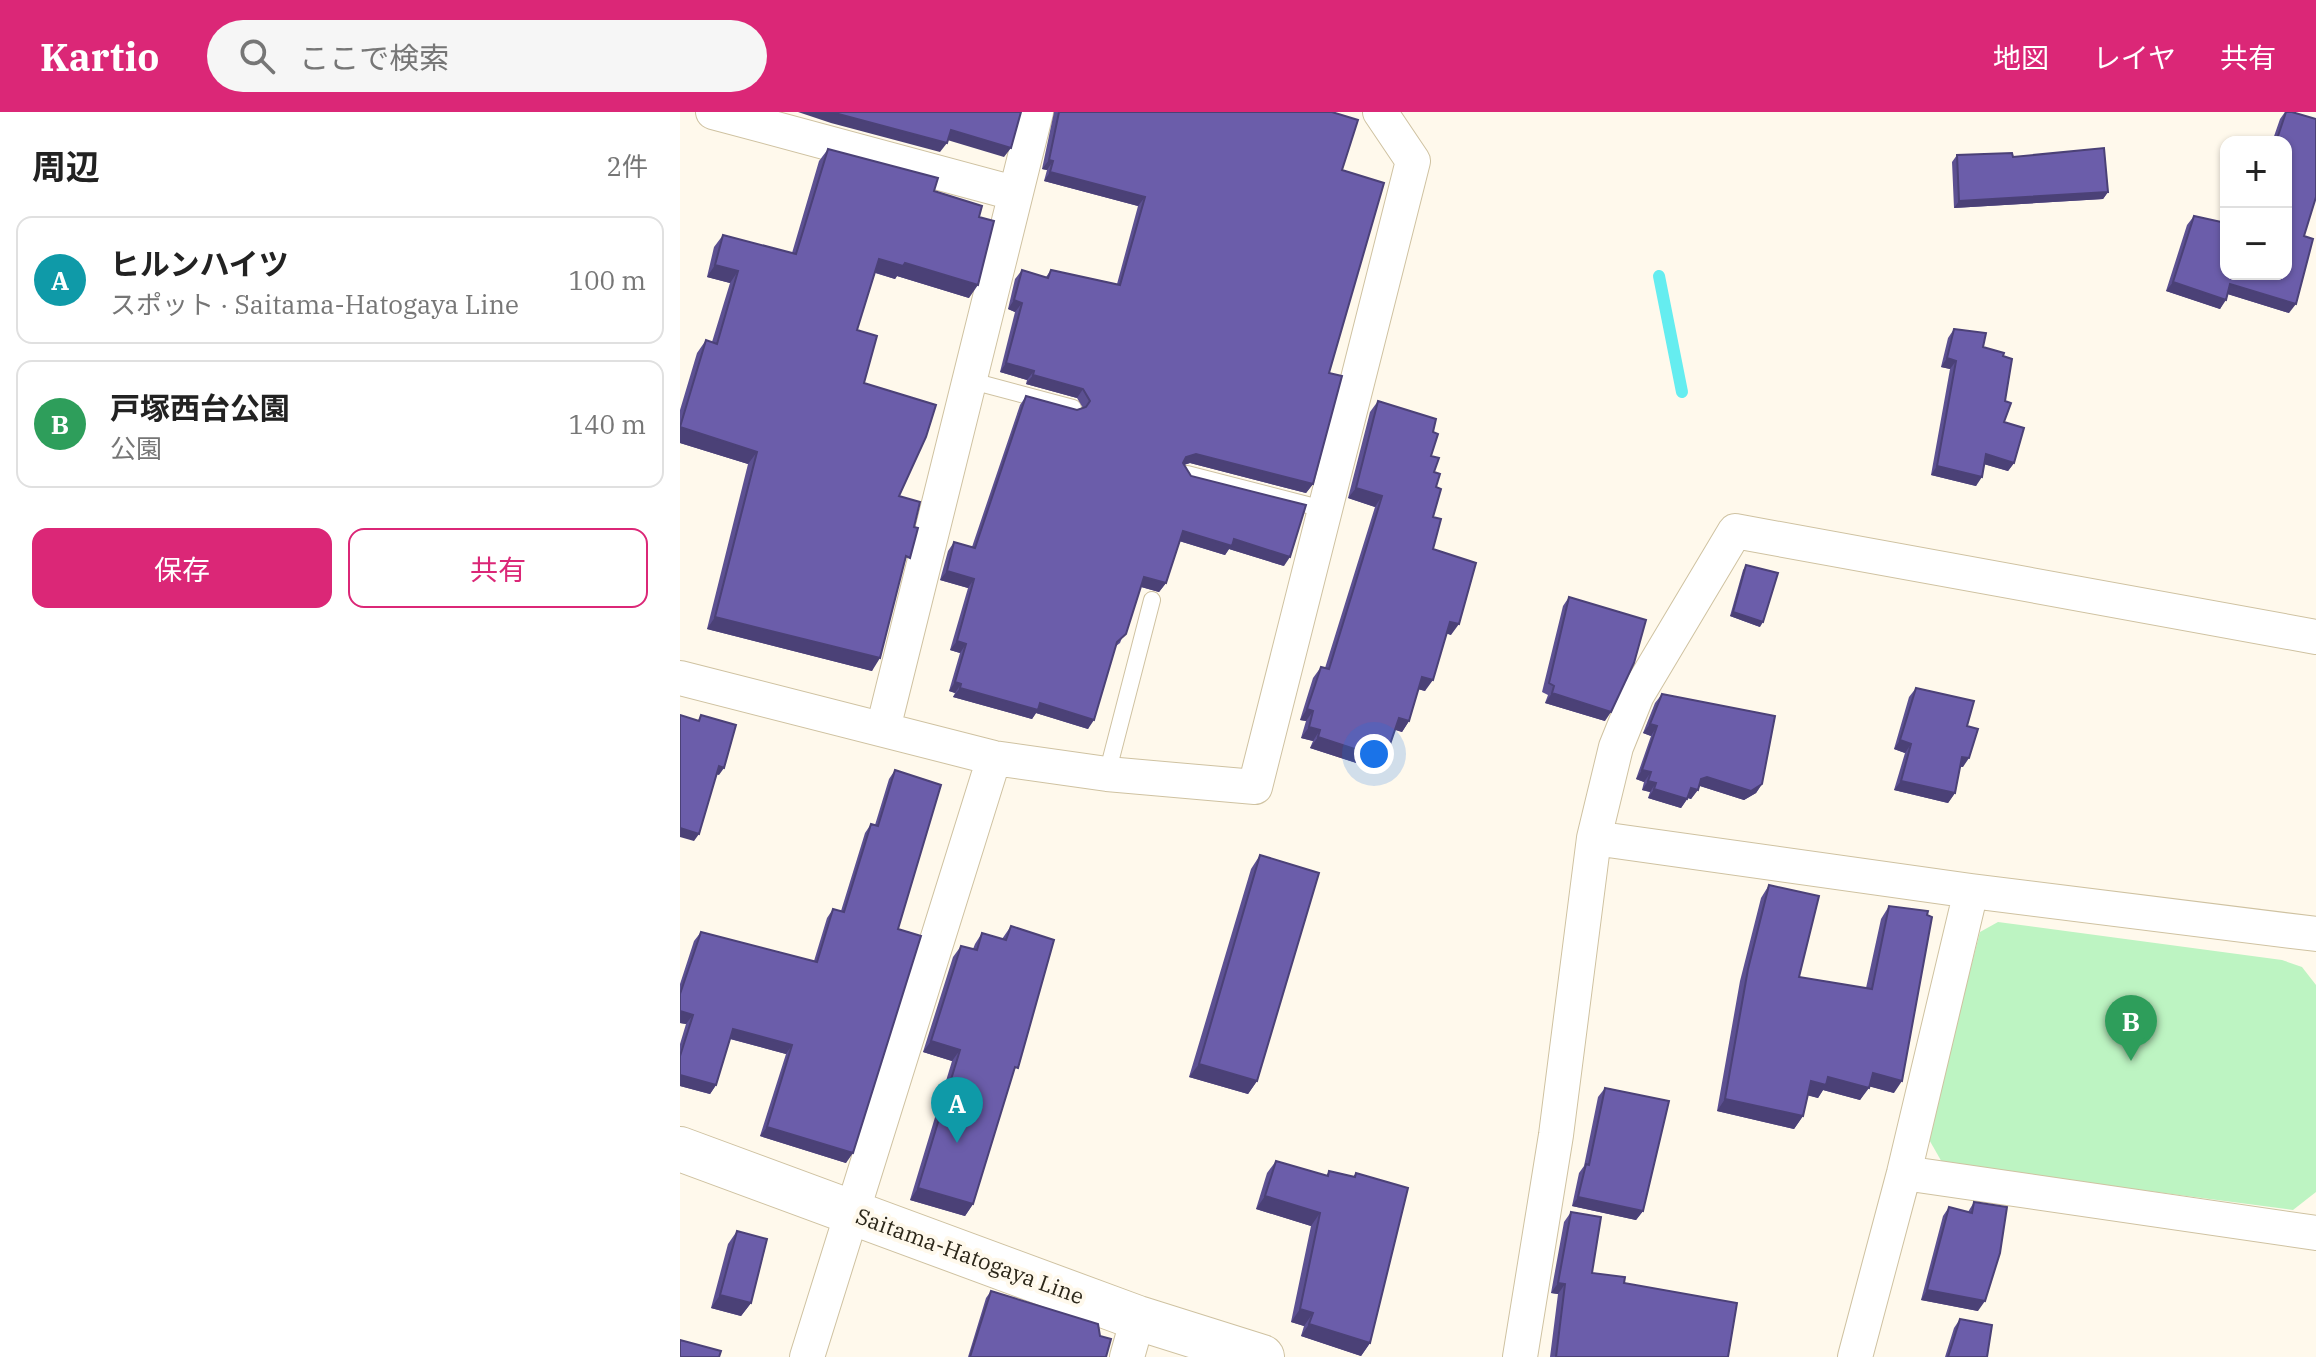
<!DOCTYPE html>
<html lang="ja">
<head>
<meta charset="utf-8">
<style>
	body { margin:0; font-family:"IBM Plex Serif","Noto Sans JP",serif; background:#f6f6f6; color:#222 }
	.controls { position:absolute; right:24px; top:24px; display:grid; overflow:hidden; border-radius:16px; box-shadow:0 2px 6px #0004 }
	.controls button { width:72px; height:72px; display:grid; place-items:center; padding:0; border:0; border-bottom:2px solid #e0e0e0; background:#fff; color:#222; font:40px sans-serif }
	.you { position:absolute; left:694px; top:642px; width:28px; height:28px; margin:-20px; border:6px solid #fff; border-radius:50%; background:#1a73e8; box-shadow:0 0 0 12px #1a73e833 }
	.badge { display:grid; place-items:center; width:52px; height:52px; border-radius:50%; background:#db2777; color:#fff; font-size:26px; font-weight:700 }
	.pin { position:absolute; translate:-50% -66px; filter:drop-shadow(0 2px 4px #0008) }
	.pin::after { content:''; position:absolute; top:42px; width:28px; height:24px; background:inherit; clip-path:polygon(0 0,100% 0,50% 100%) }
	.list { margin:0; padding:0; list-style:none }
	h2 { display:flex; justify-content:space-between; align-items:center; height:104px; margin:0; padding:0 32px; font-size:34px }
	h2 small { font-size:26px; font-weight:400; color:#767676 }
	.list li { display:grid; grid-template-columns:52px 1fr auto; gap:24px; align-items:center; box-sizing:border-box; height:128px; margin:0 16px 16px; padding:0 16px; border:2px solid #e0e0e0; border-radius:16px }
	.list b { display:block; font-size:30px; white-space:nowrap }
	.list p { margin:0; font-size:26px; white-space:nowrap; color:#767676 }
	.list em { font-size:26px; font-style:normal; color:#767676 }
	.actions { display:flex; gap:16px; padding:24px 32px }
	.actions a { flex:1; padding:18px 0; border:2px solid #db2777; border-radius:16px; text-align:center; font-size:28px; color:#db2777 }
	.actions .main { background:#db2777; color:#fff }
	.icon { flex:none; width:44px; height:44px; fill:none; stroke:currentColor; stroke-width:2; stroke-linecap:round; stroke-linejoin:round }
	.map { position:relative; flex:none; width:1636px; height:1245px; overflow:hidden }
	header { display:flex; align-items:center; gap:48px; box-sizing:border-box; height:112px; padding:0 40px; background:#db2777; color:#fff }
	header strong { font-size:38px }
	nav { display:flex; gap:44px; margin-inline-start:auto; font-size:28px }
	.search { width:560px; height:72px; background:#f6f6f6; display:flex; align-items:center; gap:20px; box-sizing:border-box; padding:0 28px; border-radius:44px; color:#767676; font-size:30px }
	main { display:flex }
	aside { flex:1; background:#fff }
	.map>svg:first-child { display:block }
	.green { fill:#bdf4c2 }
	.lines { fill:none; stroke-linecap:round; stroke-linejoin:round }
	.stream { stroke:#65edf0; stroke-width:12 }
	.service-casing { stroke:#cfc2a1; stroke-width:18 }
	.minor-casing { stroke:#cfc2a1; stroke-width:36 }
	.secondary-casing { stroke:#cfc2a1; stroke-width:46 }
	.service { stroke:#fff; stroke-width:16 }
	.minor { stroke:#fff; stroke-width:34 }
	.secondary { stroke:#fff; stroke-width:44 }
	.wall { fill:#5c5092 }
	.shaded-wall { fill:#4b4177 }
	.building { fill:#6b5daa; stroke:#4b4177; stroke-width:2 }
	.labels { text-anchor:middle; stroke-width:8; stroke-linejoin:round; paint-order:stroke }
	.street-label { font-size:22px; fill:#2b2619; stroke:#fff9ec }
</style>
</head>
<body>
<header>
<strong>Kartio</strong>
<div class="search"><svg class="icon" aria-label="search" viewBox="0 0 24 24"><circle cx="10" cy="10" r="6"/><path d="M15 15l6 6"/></svg>ここで検索</div>
<nav><a>地図</a><a>レイヤ</a><a>共有</a></nav>
</header>
<main>
<aside>
<h2>周辺<small>2件</small></h2>
<ul class="list">
<li><span class="badge" style="background:#0f9aa8">A</span><div><b>ヒルンハイツ</b><p>スポット · Saitama-Hatogaya Line</p></div><em>100 m</em></li>
<li><span class="badge" style="background:#2e9e5b">B</span><div><b>戸塚西台公園</b><p>公園</p></div><em>140 m</em></li>
</ul>
<div class="actions"><a class="main">保存</a><a>共有</a></div>
</aside>
<div class="map">
<svg width="1636" height="1245" viewBox="0 0 1636 1245">
	<rect width="100%" height="100%" fill="#fff9ec"/>
	<!-- green -->
	<path class="green" d="M1318 810 1602 848 1622 855 1636 873V1080L1613 1098 1263 1052 1247 1024 1300 820Z"/>
	<g class="lines">
		<!-- stream -->
		<path class="stream" d="M979 164 1002 280"/>
		<defs>
			<path id="service" d="M292 269 393 296
				M507 362 647 398
				M427 662 472 488"/>
			<path id="minor" d="M33 0 334 81
				M0 566 314 646 427 662 575 675 733 49 700 0
				M203 617 356 0
				M914 726 1291 779 1636 822
				M1224 1061 1636 1121
				M127 1245 314 646
				M447 1245 458 1206
				M840 1245 876 1023 914 726 936 635 957 583 1055 419 1636 525
				M1175 1245 1224 1061 1291 779"/>
			<path id="secondary" d="M0 1037 458 1206 582 1245"/>
		</defs>
		<!-- service casing -->
		<use href="#service" class="service-casing"/>
		<!-- minor casing -->
		<use href="#minor" class="minor-casing"/>
		<!-- secondary casing -->
		<use href="#secondary" class="secondary-casing"/>
		<!-- service -->
		<use href="#service" class="service"/>
		<!-- minor -->
		<use href="#minor" class="minor"/>
		<!-- secondary -->
		<use href="#secondary" class="secondary"/>
	</g>
	<!-- wall -->
	<path class="wall" d="M374 0H652L662 58 649 261 633 372 626 381 510 351 504 353 511 364 604 454 549 437 545 443 499 429 486 471 479 480 461 475 440 531 436 534 408 617 356 601 352 607 273 585 275 581 269 579 280 541 270 538 288 476 260 468 268 439 274 430 292 435 340 293 346 284 397 298 403 296 397 286 346 272 347 268 320 260 335 200 328 197 335 167 342 158 366 165 371 158 437 172 458 94 364 69 367 58 362 57Z
		M1605 0H1612L1624 124 1609 201 1548 182 1540 197 1486 179 1507 113 1514 104 1543 110 1546 101V162L1606 30H1592L1600 7Z
		M148 37 254 79 299 105 289 186 217 164 215 167 195 161 177 218 184 271 219 384 223 456 192 559 27 517 68 352 0 331V298L17 241 26 228 32 230 50 171 27 165 34 135 43 123 112 141 139 49Z
		M1277 43 1333 45 1428 80 1423 87 1274 96 1272 50Z
		M1274 217 1303 235 1323 244 1324 310 1334 351 1328 359 1304 352 1296 374 1251 363 1270 257 1261 255 1268 226Z
		M698 289 753 320 751 344 756 375 753 405V437L771 523 766 521 745 579 738 577 729 609 722 620 715 618 705 647 698 658 630 636 633 629 621 626 626 609 620 608 633 566 641 555 645 556 695 395 668 386 690 300Z
		M1066 453 1080 515 1050 504 1063 458Z
		M889 485 925 609 865 591 868 583 862 580 883 494Z
		M1236 576 1287 614 1283 655H1280L1275 681 1268 691 1214 678 1225 641 1214 637 1229 585Z
		M982 582 1082 672 1076 681 1064 688 1020 674 1011 687 1008 686 1001 696 968 686 970 680 962 678 964 670 956 667 971 624 963 621 975 591Z
		M215 658 218 817 166 1051 80 1024 106 942 50 927 36 973 30 982 0 974V932L6 912 0 911V872L14 829 21 820 134 849 147 806 153 797 161 799 185 721 191 712 195 713 209 667Z
		M580 743 577 969 568 982 509 965 571 757Z
		M1089 773 1119 865 1186 876 1201 807 1209 794 1214 981 1189 974 1180 988 1143 978 1138 986 1128 983 1123 1004 1114 1017 1037 999 1060 869 1081 786Z
		M331 814 332 964 293 1092 285 1104 230 1088 272 949 243 940 273 845 281 834 293 837 295 832 302 821 322 827Z
		M925 976 963 1099 956 1108 892 1094 899 1061 904 1054 918 985Z
		M596 1049 646 1064 649 1059 673 1065 676 1061 690 1231 681 1244 621 1224 624 1214 611 1210 631 1114 576 1097 587 1061Z
		M1294 1090 1298 1199 1241 1188 1263 1104 1269 1095 1288 1100Z
		M891 1100 912 1161 944 1171 1048 1245H870L878 1182 871 1181 884 1110Z
		M57 1119 71 1191 61 1204 31 1196 48 1132Z
		M311 1179 420 1224 426 1245H288L306 1186Z
		M1280 1207 1307 1245H1265L1274 1216Z"/>
	<!-- shaded-wall -->
	<path class="shaded-wall" d="M118 0H151L267 31 260 40 151 11Z
		M271 18 331 36 324 45 264 27Z
		M369 48 373 49 367 58 362 57Z
		M370 60 465 85 458 94 364 69Z
		M1428 80 1423 87 1274 96 1279 89Z
		M199 147 225 151 298 173 289 186 217 164 215 167 190 159Z
		M35 153 58 159 50 171 27 165Z
		M1493 170 1546 188 1540 197 1486 179Z
		M1550 172 1616 192 1609 201 1544 181Z
		M334 188 342 191 335 200 328 197Z
		M1267 246 1276 249 1270 257 1261 255Z
		M326 251 354 259 347 268 320 260Z
		M353 263 403 277 397 286 346 272Z
		M0 315 77 340 68 352 0 331Z
		M516 342 633 372 626 381 510 351 500 354 506 345Z
		M1306 342 1334 351 1328 359 1300 351Z
		M1257 354 1302 365 1296 374 1251 363Z
		M676 376 702 384 695 395 668 386Z
		M503 419 554 427 610 445 604 454 549 437 545 443 496 428Z
		M267 459 294 467 288 476 260 468Z
		M464 465 486 471 479 480 458 474Z
		M1053 500 1083 510 1080 515 1050 504Z
		M35 505 200 546 192 559 27 517Z
		M770 510 779 512 771 523 762 520Z
		M277 529 286 532 280 541 270 538Z
		M742 565 753 568 745 579 734 576Z
		M275 570 281 572 275 581 269 579Z
		M280 576 360 591 414 608 408 617 356 601 352 607 273 585Z
		M872 581 931 600 925 609 865 591Z
		M627 597 633 599 626 609 620 608Z
		M719 606 729 609 722 620 711 616Z
		M970 612 977 614 971 624 963 621Z
		M629 615 640 618 633 629 621 626Z
		M638 625 705 647 698 658 630 636Z
		M1220 628 1231 632 1225 641 1214 637Z
		M1282 645 1289 646 1283 655 1276 654Z
		M39 654 44 656 39 663 34 662Z
		M962 658 971 660 964 670 956 667Z
		M1027 665 1082 672 1076 681 1064 688 1020 674 1015 676 1021 667Z
		M968 669 976 671 970 680 962 678Z
		M1221 669 1275 681 1268 691 1214 678Z
		M1011 676 1018 678 1011 687 1004 685Z
		M974 677 1007 687 1001 696 968 686Z
		M0 716 19 722 14 729 0 725Z
		M0 899 13 903 6 912 0 911Z
		M53 917 112 933 106 942 47 926Z
		M251 929 280 938 272 949 243 940Z
		M519 952 577 969 568 982 509 965Z
		M1193 961 1222 969 1214 981 1184 973Z
		M0 963 36 973 30 982 0 974Z
		M1148 965 1189 976 1180 988 1143 978 1138 986 1122 982 1131 969Z
		M1045 987 1123 1004 1114 1017 1037 999Z
		M87 1015 173 1041 166 1051 80 1024Z
		M238 1076 293 1092 285 1104 230 1088Z
		M585 1084 640 1101 631 1114 576 1097Z
		M898 1085 963 1099 956 1108 892 1094Z
		M878 1171 885 1172 878 1182 871 1181Z
		M1247 1178 1305 1189 1298 1199 1241 1188Z
		M40 1183 71 1191 61 1204 31 1196Z
		M620 1197 633 1201 624 1214 611 1210Z
		M629 1212 690 1231 681 1244 621 1224Z"/>
	<!-- building -->
	<path class="building" d="M151 0H341L331 36 271 18 267 31Z
		M379 0H652L678 8 662 58 704 71 649 261 662 264 633 372 516 342 506 345 503 351 511 364 626 393 610 445 554 427 552 434 503 419 486 471 464 465 446 522 437 530 414 608 360 591 358 598 280 576 281 572 275 570 286 532 277 529 294 467 267 459 274 430 295 436 346 284 397 298 406 295 410 289 403 277 353 263 354 259 326 251 342 191 334 188 342 158 368 166 371 158 440 173 465 85 370 60 373 49 369 48Z
		M1606 0H1612L1636 7V85L1624 124 1633 127 1616 192 1550 172 1546 188 1493 170 1514 104 1546 111V162H1606V30H1596Z
		M1424 36 1428 80 1279 89 1277 43 1332 41 1333 45Z
		M148 37 258 66 254 79 302 94 299 105 314 109 298 173 225 151 223 154 199 147 177 218 197 224 184 271 256 293 246 325 219 384 240 390 234 415 238 416 230 446 226 444 200 546 35 505 77 340 0 315 26 228 37 232 58 159 35 153 43 123 116 142Z
		M1274 217 1306 221 1303 235 1324 241 1323 244 1332 247 1325 289 1331 291 1324 310 1344 316 1334 351 1306 342 1302 365 1257 354 1276 249 1267 246Z
		M698 289 756 307 753 320 758 322 751 344 759 346 754 360 760 362 756 375 761 377 753 405 761 407 753 437 796 451 779 512 770 510 753 568 742 565 729 609 719 606 705 647 638 625 640 618 629 615 633 599 627 597 641 555 649 557 702 384 676 376Z
		M1066 453 1098 461 1083 510 1053 500Z
		M889 485 966 508 954 551 931 600 872 581 874 574 869 571Z
		M1236 576 1294 589 1287 614 1298 617 1289 646 1282 645 1275 681 1221 669 1231 632 1220 628Z
		M982 582 1095 604 1082 672 1071 679 1027 665 1021 667 1018 678 1011 676 1007 687 974 677 976 671 968 669 971 660 962 658 977 614 970 612Z
		M0 603 19 609 21 603 56 613 44 656 39 654 19 722 0 716Z
		M215 658 261 673 218 817 241 824 173 1041 87 1015 112 933 53 917 36 973 0 963V944L13 903 0 899V882L21 820 137 850 153 797 164 800 191 712 198 714Z
		M580 743 639 761 577 969 519 952Z
		M1089 773 1139 784 1119 865 1192 877 1209 794 1248 799 1247 803 1252 805 1222 969 1193 961 1189 976 1148 965 1146 973 1131 969 1123 1004 1045 987 1068 857Z
		M331 814 374 828 338 956 335 955 293 1092 238 1076 280 938 251 929 281 834 297 838 302 821 326 828Z
		M925 976 989 989 963 1099 898 1085 906 1052 909 1053Z
		M596 1049 648 1064 649 1059 675 1065 676 1061 728 1076 690 1231 629 1212 633 1201 620 1197 640 1101 585 1084Z
		M1294 1090 1327 1095 1320 1141 1305 1189 1247 1178 1269 1095 1292 1101Z
		M891 1100 921 1105 912 1161 945 1165 944 1171 1057 1191 1048 1245H876L885 1172 878 1171Z
		M57 1119 87 1127 71 1191 40 1183Z
		M311 1179 418 1212 420 1224 431 1227 426 1245H290Z
		M1280 1207 1312 1213 1307 1245H1268Z
		M0 1228 41 1239 39 1245H0Z"/>
	<g class="labels">
		<!-- street labels -->
		<g class="street-label">
			<text transform="translate(290 1144) rotate(20)" y="8">Saitama-Hatogaya Line</text>
		</g>
	</g>
</svg>
<div class="controls">
<button>+</button>
<button>−</button>
</div>
<div class="you"></div>
<div class="pin badge" style="left:277px;top:1031px;background:#0f9aa8">A</div>
<div class="pin badge" style="left:1451px;top:949px;background:#2e9e5b">B</div>
</div>
</main>
</body>
</html>
